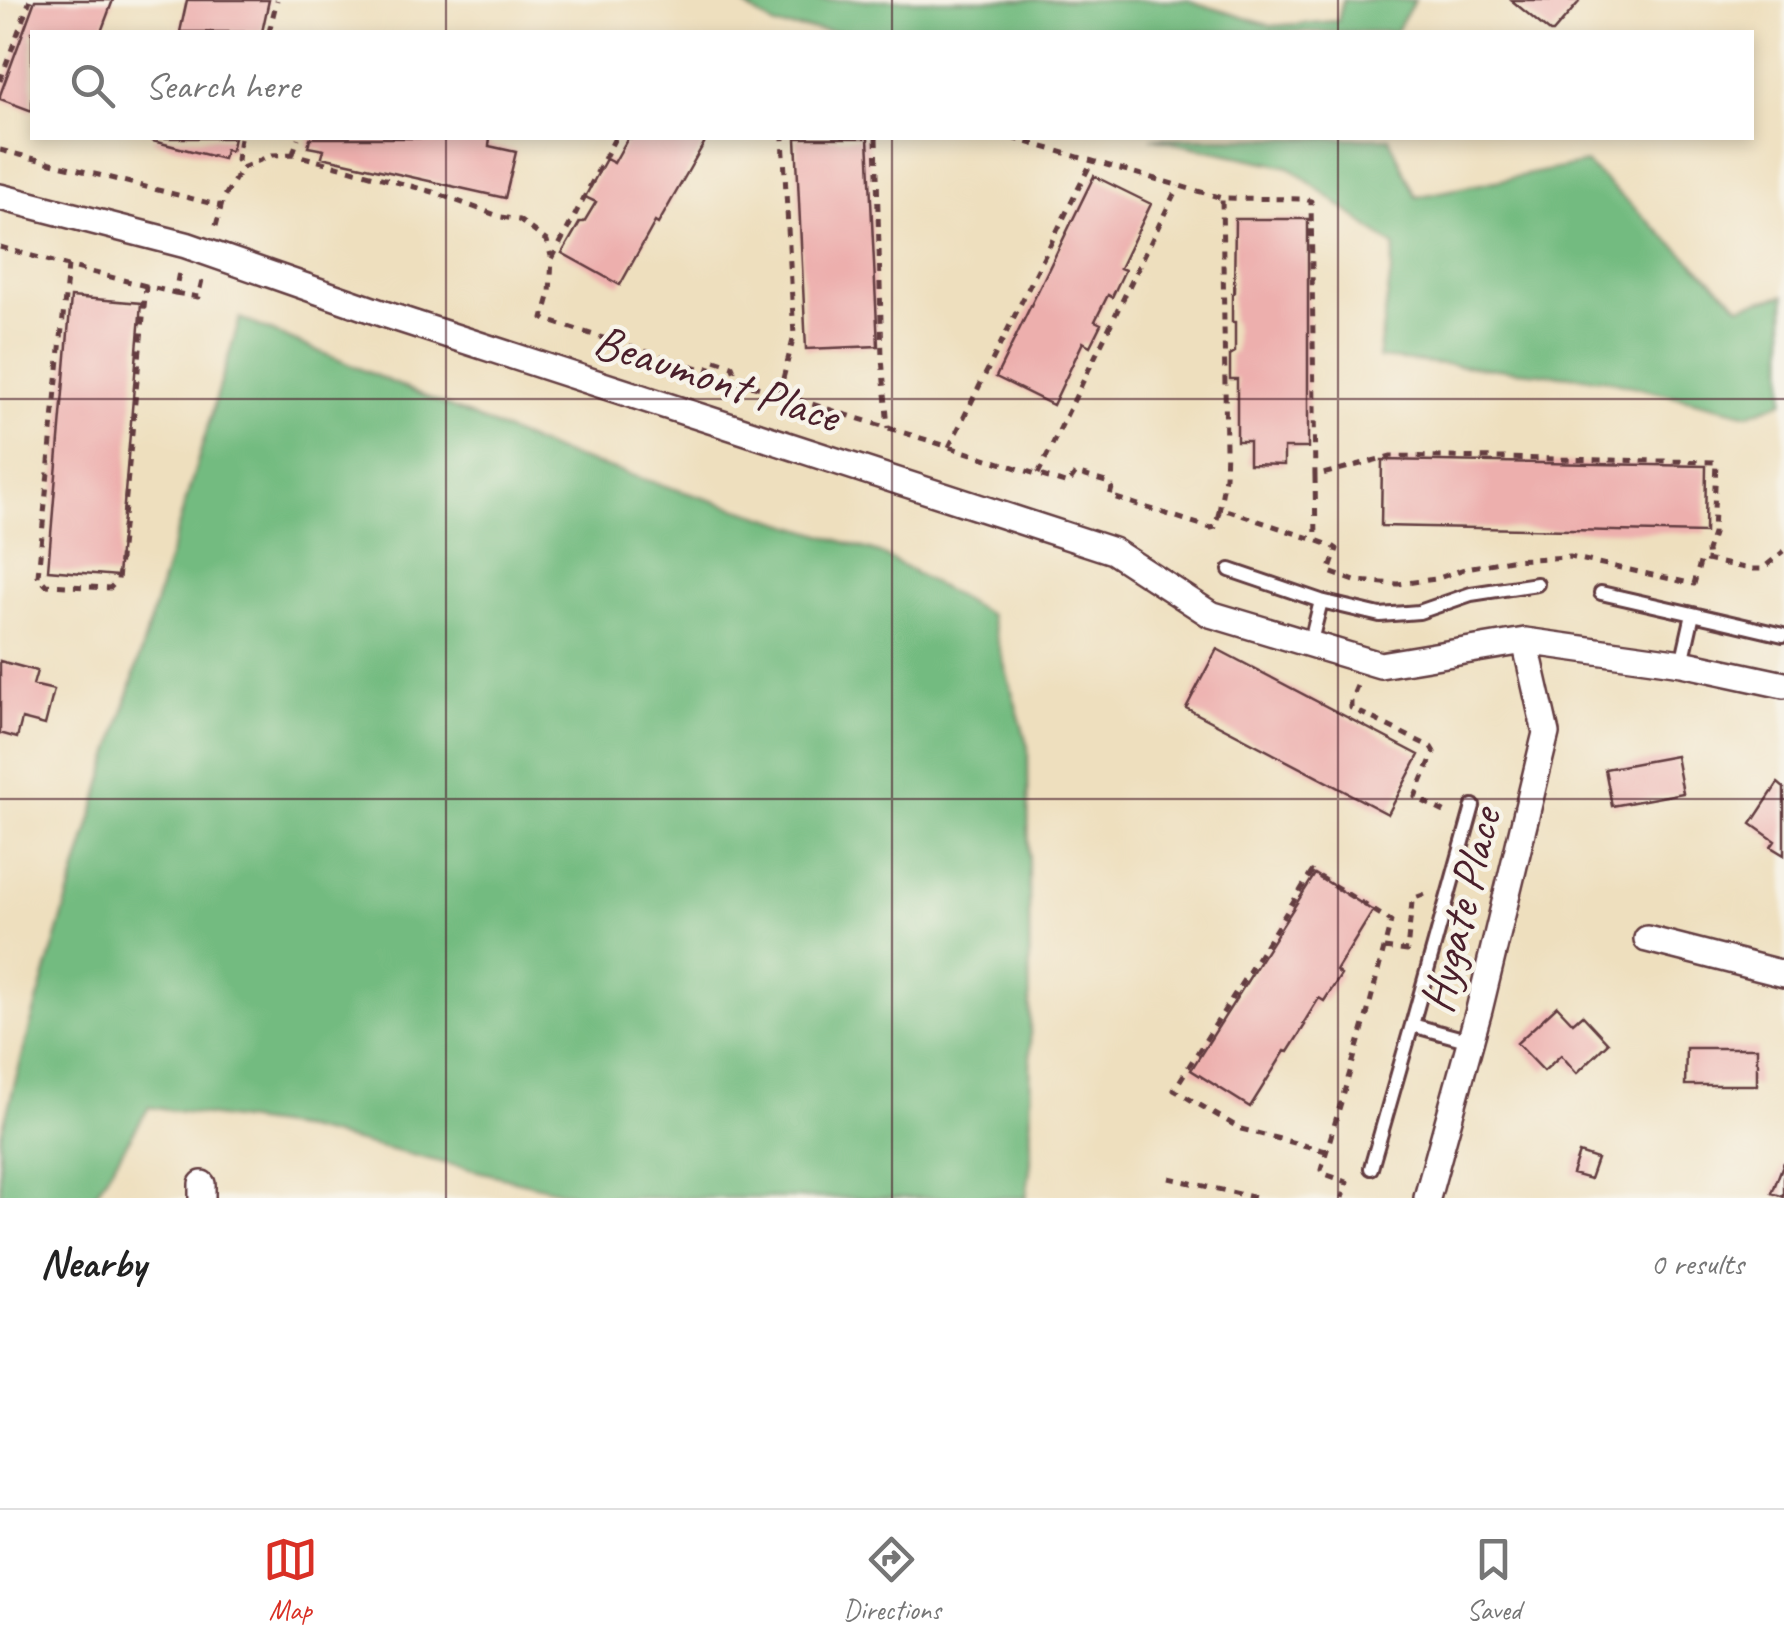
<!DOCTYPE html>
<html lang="en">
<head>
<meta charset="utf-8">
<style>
	body { margin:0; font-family:Caveat,sans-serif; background:#f2f2f2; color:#222 }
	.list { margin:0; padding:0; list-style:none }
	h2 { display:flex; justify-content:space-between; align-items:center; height:130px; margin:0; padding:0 40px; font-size:42px }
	h2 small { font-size:32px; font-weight:400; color:#767676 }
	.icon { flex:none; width:55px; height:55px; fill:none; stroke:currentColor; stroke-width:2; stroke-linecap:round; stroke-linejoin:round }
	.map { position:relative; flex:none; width:1784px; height:1198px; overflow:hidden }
	.search { position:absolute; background:#fff; box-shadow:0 5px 15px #0003; left:30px; right:30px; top:30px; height:110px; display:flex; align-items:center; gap:25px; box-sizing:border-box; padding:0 35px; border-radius:0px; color:#767676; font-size:38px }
	.sheet { height:310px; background:#fff }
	nav { display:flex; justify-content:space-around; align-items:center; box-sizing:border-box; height:140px; border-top:2px solid #e0e0e0; background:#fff; font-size:28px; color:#767676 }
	nav a { display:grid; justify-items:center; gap:5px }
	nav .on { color:#d93025 }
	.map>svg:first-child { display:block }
	.forest { fill:#73bb80; stroke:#5e6d56; stroke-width:2.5 }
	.building { fill:#edafad }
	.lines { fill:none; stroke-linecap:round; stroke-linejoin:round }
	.lane-casing { stroke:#633c41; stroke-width:18 }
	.street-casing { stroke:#633c41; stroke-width:30 }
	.path { stroke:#633c41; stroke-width:5; stroke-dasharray:8 8; stroke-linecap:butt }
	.lane { stroke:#fff; stroke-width:12 }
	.street { stroke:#fff; stroke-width:25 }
	.grid { fill:none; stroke:#4a1f2b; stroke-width:2.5; stroke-opacity:0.55 }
	.labels { text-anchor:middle; stroke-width:9; stroke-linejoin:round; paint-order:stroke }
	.street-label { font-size:48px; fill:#4a1f2b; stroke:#f7f3e8 }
</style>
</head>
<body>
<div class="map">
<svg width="1784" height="1198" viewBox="0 0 1784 1198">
	<rect width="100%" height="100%" fill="#f7f3e8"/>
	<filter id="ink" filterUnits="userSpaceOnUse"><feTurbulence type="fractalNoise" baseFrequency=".01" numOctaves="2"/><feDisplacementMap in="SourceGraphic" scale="20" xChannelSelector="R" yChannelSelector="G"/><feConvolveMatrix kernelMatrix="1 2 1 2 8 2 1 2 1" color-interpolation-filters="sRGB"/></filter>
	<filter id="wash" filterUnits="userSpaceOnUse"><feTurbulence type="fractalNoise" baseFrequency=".0048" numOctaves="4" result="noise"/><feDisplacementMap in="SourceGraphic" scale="40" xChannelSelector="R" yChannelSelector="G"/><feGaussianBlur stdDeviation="2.25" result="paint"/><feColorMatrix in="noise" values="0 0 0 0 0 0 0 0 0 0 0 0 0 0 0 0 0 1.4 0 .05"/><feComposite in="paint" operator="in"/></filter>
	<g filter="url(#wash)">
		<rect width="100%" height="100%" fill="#eedfbe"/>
		<!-- forest -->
		<path class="forest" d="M736 0H1187L1271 26 1338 21 1343 0H1415L1395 32H840L775 26Z
			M1151 138H1389L1416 197 1586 163 1740 306 1784 295V401L1749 414 1603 379 1378 358 1395 247 1289 167Z
			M240 318 554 451 879 553 990 615 1028 747 1031 1163 1026 1198H588L305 1129 149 1107 93 1198H0V1138L34 1013Z"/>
		<g id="blocks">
			<!-- building -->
			<path class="building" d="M35 0H113L101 32H32V111L0 99V95Z
				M187 0H269L262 32H180Z
				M1511 0H1577L1579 2 1553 32H1550Z
				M154 138H234L231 151 225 150 223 159 153 141Z
				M310 138H490L489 146 516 152 505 198 322 157 324 150 308 147Z
				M628 138H707L658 224 655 222 620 285 562 253 580 222H584L596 202 585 197 606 159 614 163Z
				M796 138H868L878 346 806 349Z
				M1094 176 1151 204 1120 268 1125 270 1112 297 1108 295 1095 321 1101 324 1090 346 1083 342 1053 405 996 377Z
				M1235 219H1308V448H1284V465L1249 464V441H1237V379H1230V355L1235 352V322H1232V294L1234 292Z
				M71 297 141 303 118 576 48 570Z
				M1382 460 1706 466 1705 533 1381 526Z
				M1217 649 1419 755 1388 814 1186 708Z
				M0 661 37 671 33 685 54 690 45 725 22 719 17 738 0 733Z
				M1676 756 1683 793 1612 806 1605 769Z
				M1778 783 1784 788V855L1771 847 1775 841 1751 824Z
				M1315 874 1373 911 1336 971 1341 975 1324 1001 1319 998 1303 1024 1305 1025 1288 1052 1285 1051 1250 1107 1191 1070Z
				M1557 1006 1573 1023 1582 1015 1608 1043 1577 1073 1561 1055 1544 1071 1517 1043Z
				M1686 1048H1757V1085H1685Z
				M1579 1153 1597 1159 1590 1179 1572 1174Z
				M1784 1162V1197L1772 1193Z"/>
		</g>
	</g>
	<g filter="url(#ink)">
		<use href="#blocks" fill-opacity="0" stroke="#633c41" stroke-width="2.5"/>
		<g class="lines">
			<defs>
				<path id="lane" d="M1230 570 1321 601
					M1601 593 1693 614
					M1310 645 1321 601 1380 615 1419 612 1471 594 1537 584
					M1682 663 1693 614 1783 635
					M1412 1025 1473 806
					M1371 1168 1412 1025 1470 1041"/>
				<path id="street" d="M0 197 186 245 384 314 1113 551 1210 614 1380 665 1525 641 1682 663 1784 685
					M1647 939 1784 974
					M202 1198V1184
					M1427 1198 1479 1010 1546 733 1525 641"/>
			</defs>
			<!-- lane casing -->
			<use href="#lane" class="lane-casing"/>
			<!-- street casing -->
			<use href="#street" class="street-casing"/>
			<!-- path -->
			<path class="path" d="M269 32 277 0
				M0 81 30 0
				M240 138 237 160 242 168
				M615 138 552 259 550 293 543 318 546 320 705 370 708 371 711 362 715 360 732 366 738 381 1068 484 1076 473 1109 483 1112 488 1110 496 1211 528 1215 527 1219 512 1223 510 1229 511 1333 546 1337 549 1329 572 1355 581 1398 584 1436 579 1467 568 1510 560 1570 557 1694 584 1701 559 1750 569H1762L1784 551
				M876 138 882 358 888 428
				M1012 138 1222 198 1305 199 1311 201 1315 476 1391 456 1716 462 1713 534 1707 551 1708 560
				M0 150 221 206
				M293 154 298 138
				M216 226 223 199 242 168 272 155 293 154 433 192 501 217 519 220 547 241 551 256
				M0 247 68 266
				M146 286 68 266 38 576 46 585 110 588 118 580 146 286 175 293 179 272
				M175 293 198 297 202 280
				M779 394 794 336 783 138
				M949 447 1092 161
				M1038 474 1178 186
				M1315 476 1316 540
				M1219 512 1225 477 1226 449 1222 198
				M1357 686 1351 700V708L1431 747 1434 752 1415 797 1450 815
				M1384 948 1407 951 1412 902 1415 898 1428 893
				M1326 1151 1241 1129 1174 1090 1312 872 1391 921 1368 1011 1321 1170 1322 1173 1347 1182 1343 1198
				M1169 1178 1257 1198"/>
			<!-- lane -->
			<use href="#lane" class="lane"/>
			<!-- street -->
			<use href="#street" class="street"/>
		</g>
	</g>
	<!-- grid -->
	<path class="grid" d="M446 0V32M892 0V32M1338 0V32M446 138V1198M892 138V1198M1338 138V1198M0 399H1784M0 799H1784"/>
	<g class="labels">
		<!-- street labels -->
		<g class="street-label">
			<text transform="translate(717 377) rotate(18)" y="17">Beaumont Place</text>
			<text transform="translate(1459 910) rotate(-76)" y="17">Hygate Place</text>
		</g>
	</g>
</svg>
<div class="search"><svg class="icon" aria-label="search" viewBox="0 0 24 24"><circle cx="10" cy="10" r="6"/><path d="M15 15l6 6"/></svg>Search here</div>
</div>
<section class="sheet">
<h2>Nearby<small>0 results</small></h2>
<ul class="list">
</ul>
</section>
<nav>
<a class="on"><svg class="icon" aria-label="map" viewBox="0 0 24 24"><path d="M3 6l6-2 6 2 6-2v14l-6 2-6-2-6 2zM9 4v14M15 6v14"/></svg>Map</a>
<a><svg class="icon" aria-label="directions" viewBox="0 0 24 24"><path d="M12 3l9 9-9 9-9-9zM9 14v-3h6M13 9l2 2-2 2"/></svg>Directions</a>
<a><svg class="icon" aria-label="saved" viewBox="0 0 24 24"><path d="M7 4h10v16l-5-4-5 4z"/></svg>Saved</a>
</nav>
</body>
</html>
